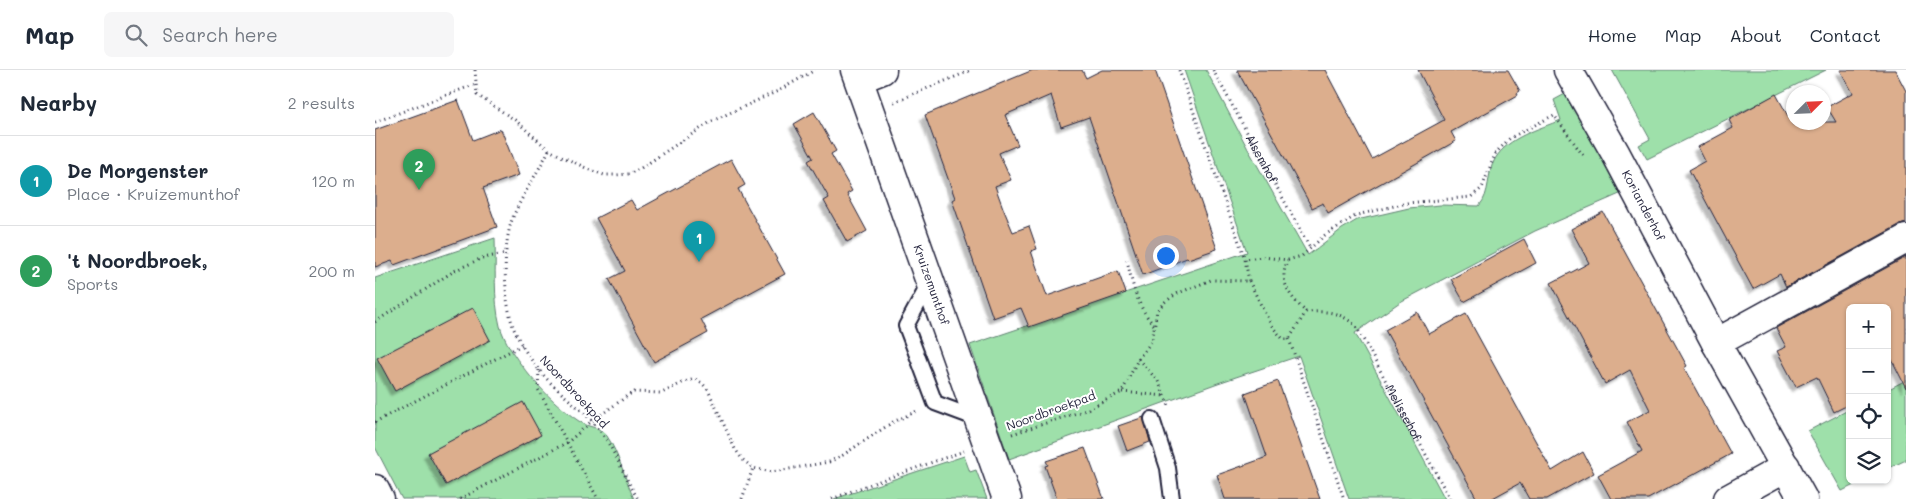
<!DOCTYPE html>
<html lang="en">
<head>
<meta charset="utf-8">
<style>
	body { margin:0; font-family:Mali,sans-serif; background:#f6f6f7; color:#1f2937 }
	.controls { position:absolute; right:15px; bottom:15px; display:grid; overflow:hidden; border-radius:8px; box-shadow:0 1px 4px #0004 }
	.controls button { width:45px; height:45px; display:grid; place-items:center; padding:0; border:0; border-bottom:1px solid #e0e1e3; background:#fff; color:#1f2937; font:25px sans-serif }
	.compass { position:absolute; left:1411px; top:15px; width:45px; height:45px; border-radius:50%; background:#fff; box-shadow:0 1px 4px #0004; rotate:66deg }
	.you { position:absolute; left:790px; top:185px; width:18px; height:18px; margin:-12px; border:4px solid #fff; border-radius:50%; background:#1a73e8; box-shadow:0 0 0 8px #1a73e833 }
	.badge { display:grid; place-items:center; width:32px; height:32px; border-radius:50%; background:#1f6fb2; color:#fff; font-size:16px; font-weight:700 }
	.pin { position:absolute; translate:-50% -41px; filter:drop-shadow(0 1px 2px #0008) }
	.pin::after { content:''; position:absolute; top:26px; width:18px; height:15px; background:inherit; clip-path:polygon(0 0,100% 0,50% 100%) }
	.list { margin:0; padding:0; list-style:none }
	h2 { display:flex; justify-content:space-between; align-items:center; height:65px; margin:0; padding:0 20px; font-size:21px }
	h2 small { font-size:16px; font-weight:400; color:#747a83 }
	.list li { display:grid; grid-template-columns:32px 1fr auto; gap:15px; align-items:center; box-sizing:border-box; height:90px; padding:0 20px; border-top:1px solid #e0e1e3 }
	.list b { display:block; font-size:19px; white-space:nowrap }
	.list p { margin:0; font-size:16px; white-space:nowrap; color:#747a83 }
	.list em { font-size:16px; font-style:normal; color:#747a83 }
	.icon { flex:none; width:28px; height:28px; fill:none; stroke:currentColor; stroke-width:2; stroke-linecap:round; stroke-linejoin:round }
	.map { position:relative; flex:none; width:1531px; height:429px; overflow:hidden }
	header { display:flex; align-items:center; gap:30px; box-sizing:border-box; height:70px; padding:0 25px; background:#fff; border-bottom:1px solid #e0e1e3 }
	header strong { font-size:24px }
	nav { display:flex; gap:28px; margin-inline-start:auto; font-size:18px }
	.search { width:350px; height:45px; background:#f6f6f7; display:flex; align-items:center; gap:12px; box-sizing:border-box; padding:0 18px; border-radius:8px; color:#747a83; font-size:19px }
	main { display:flex }
	aside { flex:1; background:#fff }
	.map>svg:first-child { display:block }
	.green { fill:#9ee0aa; stroke:#608172 }
	.building { fill:#dcae8d; stroke:#22223b; filter:url(#shadow) }
	.lines { fill:none; stroke-linecap:round; stroke-linejoin:round }
	.service-casing { stroke:#22223b; stroke-width:18 }
	.minor-casing { stroke:#22223b; stroke-width:31 }
	.path { stroke:#22223b; stroke-width:3; stroke-dasharray:1 4; stroke-linecap:butt }
	.service { stroke:#fff; stroke-width:14 }
	.minor { stroke:#fff; stroke-width:28 }
	.labels { text-anchor:middle; stroke-width:4; stroke-linejoin:round; paint-order:stroke }
	.street-label { font-size:12px; fill:#22223b; stroke:#fff }
</style>
</head>
<body>
<header>
<strong>Map</strong>
<div class="search"><svg class="icon" aria-label="search" viewBox="0 0 24 24"><circle cx="10" cy="10" r="6"/><path d="M15 15l6 6"/></svg>Search here</div>
<nav><a>Home</a><a>Map</a><a>About</a><a>Contact</a></nav>
</header>
<main>
<aside>
<h2>Nearby<small>2 results</small></h2>
<ul class="list">
<li><span class="badge" style="background:#0f9aa8">1</span><div><b>De Morgenster</b><p>Place · Kruizemunthof</p></div><em>120 m</em></li>
<li><span class="badge" style="background:#2e9e5b">2</span><div><b>'t Noordbroek,</b><p>Sports</p></div><em>200 m</em></li>
</ul>
</aside>
<div class="map">
<svg width="1531" height="429" viewBox="0 0 1531 429">
	<defs>
		<filter id="shadow"><feDropShadow dx="-4.5" dy="4.5" stdDeviation="1" flood-color="#0004"/></filter>
	</defs>
	<rect width="100%" height="100%" fill="#fff"/>
	<filter id="ink" filterUnits="userSpaceOnUse"><feTurbulence type="fractalNoise" baseFrequency=".02" numOctaves="2"/><feDisplacementMap in="SourceGraphic" scale="10" xChannelSelector="R" yChannelSelector="G"/><feConvolveMatrix kernelMatrix="1 2 1 2 8 2 1 2 1" color-interpolation-filters="sRGB"/></filter>
	<g filter="url(#ink)">
		<!-- green -->
		<path class="green" d="M809 0H831L873 79 933 185 967 159 982 150 1034 138 1065 135 1104 136C1116 123 1111 104 1120 89 1133 67 1164 59 1186 50L1179 30 1192 23 1247 123 1160 161 1025 232 980 263 1070 429H974L924 286 843 313 634 389 595 275 872 182Z
			M1237 0H1451L1272 89 1264 75 1275 69Z
			M120 168C121 197 118 228 125 256 133 284 165 320 187 338 193 343 201 350 209 354 217 358 225 357 232 366 244 384 250 409 259 429H27L0 377V208Z
			M1531 310V390L1512 399V320Z
			M1475 339V410H1489L1467 421 1433 361Z
			M589 386 595 402 601 400 612 429H459Z"/>
		<!-- building -->
		<path class="building" d="M658 0H707L711 8 727 0H780L842 179 813 189 812 188 768 205 714 47 686 57 676 25 630 45 643 75 624 83 636 110 620 116 628 138 638 162 654 156 662 179 656 181 672 226 743 201 751 223 654 257 646 238 618 248 577 130 580 128 550 45Z
			M862 0H950L997 89 1069 50 1043 0H1133L1145 21 1142 23 1143 25 1076 62 1081 71 953 143 948 133 937 138Z
			M1465 0H1520L1531 21V153L1524 155 1411 217 1405 204 1378 219 1314 100 1330 91 1323 77 1358 58 1354 50 1401 24 1418 55 1424 52H1461L1452 37 1478 23Z
			M83 30 98 70 126 59 144 105 108 118 122 157 19 195 17 191 0 197V60Z
			M439 42 461 81 456 84 477 121 472 124 492 161 472 172 449 131 454 128 433 91 438 88 419 54Z
			M356 89 370 115 363 119 410 204 326 249 333 263 279 292 234 209 250 201 221 148 256 130 262 140Z
			M1228 142 1312 296 1309 298 1356 384 1273 429H1236L1223 405 1267 381 1252 352 1275 340 1255 300 1230 314 1176 213 1214 193 1196 159Z
			M1149 169 1161 193 1089 232 1076 209Z
			M1531 187V318L1512 280V238H1475V288L1473 290 1475 294V334L1459 342 1442 307 1421 317 1402 281 1411 277 1401 258Z
			M98 238 115 270 20 321 2 288Z
			M1042 242 1054 264 1091 244 1177 401 1208 382 1219 403 1172 429H1154L1145 413 1116 429H1102L1010 260Z
			M903 311 945 429H850L842 405 892 387 870 323Z
			M148 332 166 365 71 415 53 383Z
			M769 347 775 372 752 381 743 356Z
			M710 378 729 429H682L670 396 673 395 671 391Z"/>
		<g class="lines">
			<defs>
				<path id="service" d="M555 212 531 256 560 333 603 349
					M777 349 793 398 797 429"/>
				<g id="minor">
					<path id="s3" d="M480 0 632 429"/>
					<path id="s4" d="M1193 0 1241 84 1341 273 1428 429"/>
					<path d="M484 9 507 0"/>
					<path d="M1341 273 1531 169"/>
					<path d="M0 419 5 429"/>
					<path d="M1353 429 1411 397"/>
				</g>
			</defs>
			<!-- service casing -->
			<use href="#service" class="service-casing"/>
			<!-- minor casing -->
			<use href="#minor" class="minor-casing"/>
			<!-- path -->
			<g class="path">
				<path d="M100 0 102 25 140 50 174 80 215 100 229 105H241L254 104 266 98 337 51 403 21 440 0"/>
				<path d="M804 0 870 189"/>
				<path id="s1" d="M838 0 935 178"/>
				<path d="M519 32 597 0"/>
				<path d="M0 52 101 14"/>
				<path d="M174 80C163 102 148 124 138 147 127 175 128 230 139 259 145 274 155 289 165 301 180 320 200 333 217 351 238 374 247 403 263 429"/>
				<path d="M752 190C757 213 762 237 779 255"/>
				<path d="M913 190C902 211 916 228 931 242"/>
				<path id="s2" d="M874 211 896 255 908 269H914L931 242C952 241 964 241 981 256L1075 429"/>
				<path d="M0 252 79 201 107 188 130 184"/>
				<path d="M914 269 969 429"/>
				<path d="M763 289 783 311 794 336"/>
				<path d="M164 300 163 319 223 429"/>
				<path d="M747 322 790 326"/>
				<path d="M0 352 147 275"/>
				<path d="M637 364 711 340 747 322 763 289 777 271 782 240 790 232 801 224 836 210 874 211 870 189 888 187 913 190 927 186 950 165 982 145 1032 133 1096 127 1107 118 1120 84 1135 68 1179 45 1210 88"/>
				<path d="M85 429 193 372 217 351 258 322 287 323 309 312 320 309 327 313 333 320 360 379 367 389 378 398 397 402 454 392 468 385 518 352 542 341"/>
				<path d="M367 429 378 398"/>
				<path d="M457 429 482 419 589 381"/>
			</g>
			<!-- service -->
			<use href="#service" class="service"/>
			<!-- minor -->
			<use href="#minor" class="minor"/>
		</g>
	</g>
	<g class="labels">
		<!-- street labels -->
		<g class="street-label">
			<text dy="4" stroke="none"><textPath href="#s1" startOffset="101">Alsemhof</textPath></text>
			<text dy="4" stroke="none"><textPath href="#s4" startOffset="155">Korianderhof</textPath></text>
			<text dy="4" stroke="none"><textPath href="#s3" startOffset="228">Kruizemunthof</textPath></text>
			<text transform="translate(199 322) rotate(47)" y="4">Noordbroekpad</text>
			<text transform="translate(676 341) rotate(-20)" y="4">Noordbroekpad</text>
			<text dy="4" stroke="none"><textPath href="#s2" startOffset="258">Melissehof</textPath></text>
		</g>
	</g>
</svg>
<div class="controls">
<button>+</button>
<button>−</button>
<button><svg class="icon" aria-label="locate" viewBox="0 0 24 24"><circle cx="12" cy="12" r="6"/><path d="M12 2v4M12 18v4M2 12h4M18 12h4"/></svg></button>
<button><svg class="icon" aria-label="layers" viewBox="0 0 24 24"><path d="M12 4l9 5-9 5-9-5zM3 14l9 5 9-5"/></svg></button>
</div>
<svg class="compass" viewBox="-18 -18 36 36"><path d="M0-13l5 13h-10z" fill="#e53935"/><path d="M0 13l5-13h-10z" fill="#747a83"/></svg>
<div class="you"></div>
<div class="pin badge" style="left:324px;top:192px;background:#0f9aa8">1</div>
<div class="pin badge" style="left:44px;top:120px;background:#2e9e5b">2</div>
</div>
</main>
</body>
</html>
